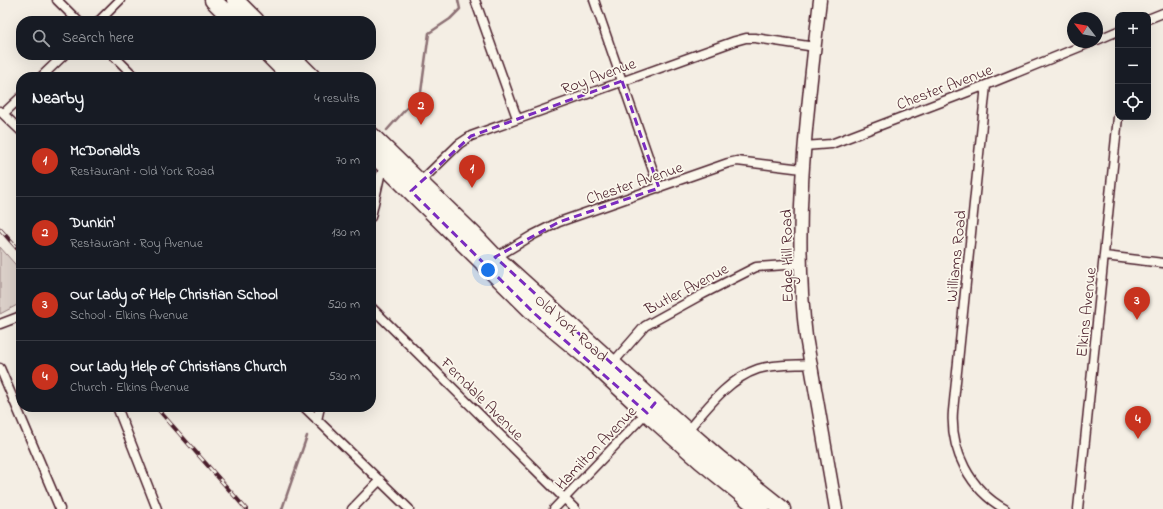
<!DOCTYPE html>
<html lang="en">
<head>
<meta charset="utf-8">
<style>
	body { margin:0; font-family:"Indie Flower",sans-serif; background:#20242c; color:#f1f3f6 }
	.controls { position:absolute; right:12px; top:12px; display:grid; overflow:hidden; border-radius:8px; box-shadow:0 4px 16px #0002 }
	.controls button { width:36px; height:36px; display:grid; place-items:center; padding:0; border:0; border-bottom:1px solid #363941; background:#171b24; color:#f1f3f6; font:20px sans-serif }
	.compass { position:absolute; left:1067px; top:12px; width:36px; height:36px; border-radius:50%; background:#171b24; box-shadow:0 4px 16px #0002; rotate:301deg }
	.you { position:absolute; left:488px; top:270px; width:14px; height:14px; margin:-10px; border:3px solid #fff; border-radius:50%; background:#1a73e8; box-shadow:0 0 0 6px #1a73e833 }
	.badge { display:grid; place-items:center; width:26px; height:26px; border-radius:50%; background:#c8321e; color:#fff; font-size:13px; font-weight:700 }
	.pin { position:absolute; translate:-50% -33px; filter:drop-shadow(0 1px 2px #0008) }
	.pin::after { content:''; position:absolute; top:21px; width:14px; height:12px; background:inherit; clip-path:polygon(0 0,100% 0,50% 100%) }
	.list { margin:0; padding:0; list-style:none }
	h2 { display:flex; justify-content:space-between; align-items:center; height:52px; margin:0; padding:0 16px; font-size:17px }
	h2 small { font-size:13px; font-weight:400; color:#9ea1a6 }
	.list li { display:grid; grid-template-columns:26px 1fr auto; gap:12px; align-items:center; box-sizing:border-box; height:72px; padding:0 16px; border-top:1px solid #363941 }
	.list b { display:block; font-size:15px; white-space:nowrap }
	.list p { margin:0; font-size:13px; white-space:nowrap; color:#9ea1a6 }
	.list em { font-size:13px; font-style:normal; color:#9ea1a6 }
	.icon { flex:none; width:22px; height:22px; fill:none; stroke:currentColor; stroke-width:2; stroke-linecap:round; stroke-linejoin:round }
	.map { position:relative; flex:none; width:1163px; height:509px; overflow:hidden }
	.search { position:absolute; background:#171b24; box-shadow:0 4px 16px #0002; left:16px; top:16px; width:360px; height:44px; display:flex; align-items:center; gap:10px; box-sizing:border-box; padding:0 14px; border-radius:16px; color:#9ea1a6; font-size:15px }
	.panel { position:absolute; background:#171b24; box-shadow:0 4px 16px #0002; left:16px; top:72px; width:360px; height:340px; border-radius:16px }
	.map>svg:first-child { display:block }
	.green { fill:#dbd0c9; stroke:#92787a }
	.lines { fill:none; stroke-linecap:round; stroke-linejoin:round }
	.stream { stroke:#8d7174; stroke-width:2.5 }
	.street-casing { stroke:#4a1f2b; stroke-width:11 }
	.secondary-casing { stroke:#4a1f2b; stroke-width:15 }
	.highway-casing { stroke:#4a1f2b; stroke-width:19 }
	.street { stroke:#fbf7ec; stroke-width:8 }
	.secondary { stroke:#fbf7ec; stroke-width:12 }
	.highway { stroke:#fbf7ec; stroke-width:16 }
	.rail-casing { stroke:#4a1f2b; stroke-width:4 }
	.rail { stroke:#fbf7ec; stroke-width:2.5; stroke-dasharray:8; stroke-linecap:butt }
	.marked { fill:none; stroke:#7b2cbf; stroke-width:3; stroke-dasharray:8 5; stroke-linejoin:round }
	.labels { text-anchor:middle; stroke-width:3.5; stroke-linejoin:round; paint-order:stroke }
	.street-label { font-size:16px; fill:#4a1f2b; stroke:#fbf7ec }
</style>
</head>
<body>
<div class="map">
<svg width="1163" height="509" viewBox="0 0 1163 509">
	<rect width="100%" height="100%" fill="#f4eee4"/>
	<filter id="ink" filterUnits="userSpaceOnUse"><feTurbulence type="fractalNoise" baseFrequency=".025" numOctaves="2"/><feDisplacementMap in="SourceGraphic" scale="8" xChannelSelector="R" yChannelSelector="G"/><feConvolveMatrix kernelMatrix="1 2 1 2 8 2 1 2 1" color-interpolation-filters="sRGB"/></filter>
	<g filter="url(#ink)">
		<!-- green -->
		<path class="green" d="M0 247 21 271V303L0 314Z"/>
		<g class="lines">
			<!-- stream -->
			<path class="stream" d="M387 130 421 92 429 33 450 19 460 9 458 0
				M282 509 307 436"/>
			<defs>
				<path id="street" d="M57 0 78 21
					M475 0 517 118
					M594 0 659 188
					M1148 19 1163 13
					M99 21 120 0
					M1097 40 1118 31
					M113 55 135 77
					M41 77 64 55
					M986 85 953 411C950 450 970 490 1005 509
					M0 111 21 131
					M3 114 21 97
					M804 146 831 144 986 85 1092 42
					M418 184 459 144 471 136 735 41 746 38H755L815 47
					M371 217 380 176 386 166
					M1105 256 1163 263
					M493 259 533 235 559 222 728 163 737 161 802 169
					M371 307 575 509
					M0 324 21 316
					M610 366 645 326 703 294 756 267 800 264
					M0 368 60 509
					M117 407 157 509
					M304 407 409 509
					M317 420 320 407
					M687 431C707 408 728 379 758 369 774 364 793 365 810 364
					M352 509 380 480
					M554 509 648 411
					M1078 509 1118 117"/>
				<path id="secondary" d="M820 0C807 112 792 224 806 337L836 509"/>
				<path id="highway" d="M213 0 234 21
					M235 0 256 21
					M269 55 291 77
					M290 55 312 77
					M371 135 474 235 496 258 687 431 718 458 782 509
					M371 152 535 314 588 358 647 413 701 461 760 509"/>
			</defs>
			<!-- street casing -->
			<use href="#street" class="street-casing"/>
			<!-- secondary casing -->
			<use href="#secondary" class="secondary-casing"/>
			<!-- highway casing -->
			<use href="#highway" class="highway-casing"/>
			<!-- street -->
			<use href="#street" class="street"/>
			<!-- secondary -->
			<use href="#secondary" class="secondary"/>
			<!-- highway -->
			<use href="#highway" class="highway"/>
			<defs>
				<path id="rail" d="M0 229 21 253
					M156 407 246 509"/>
			</defs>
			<!-- rail casing -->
			<use href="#rail" class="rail-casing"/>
			<!-- rail -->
			<use href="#rail" class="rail"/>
		</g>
	</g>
	<!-- marked area -->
	<path class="marked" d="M622 81 659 188 559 222 495 257 655 403 647 413 535 314 411 191 471 136Z"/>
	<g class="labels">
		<!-- street labels -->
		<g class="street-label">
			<text transform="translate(598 75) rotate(-20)" y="6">Roy Avenue</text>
			<text transform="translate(944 86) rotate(-21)" y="6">Chester Avenue</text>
			<text transform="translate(634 182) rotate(-19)" y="6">Chester Avenue</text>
			<text transform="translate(786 256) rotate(-91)" y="6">Edge Hill Road</text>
			<text transform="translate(955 256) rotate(-84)" y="6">Williams Road</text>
			<text transform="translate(686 288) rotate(-28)" y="6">Butler Avenue</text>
			<text transform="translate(1085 312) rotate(-84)" y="6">Elkins Avenue</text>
			<text transform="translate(572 327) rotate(42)" y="6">Old York Road</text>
			<text transform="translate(483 398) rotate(45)" y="6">Ferndale Avenue</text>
			<text transform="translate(595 447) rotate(-46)" y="6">Hamilton Avenue</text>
		</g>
	</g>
</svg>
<div class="controls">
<button>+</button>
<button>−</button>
<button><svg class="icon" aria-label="locate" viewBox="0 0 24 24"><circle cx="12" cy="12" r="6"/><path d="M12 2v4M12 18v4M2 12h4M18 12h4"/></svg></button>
</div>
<svg class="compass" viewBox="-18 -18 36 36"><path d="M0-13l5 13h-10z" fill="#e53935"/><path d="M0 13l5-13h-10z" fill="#9ea1a6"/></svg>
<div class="you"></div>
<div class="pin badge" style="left:472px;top:188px">1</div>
<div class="pin badge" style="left:421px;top:125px">2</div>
<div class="pin badge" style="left:1137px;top:320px">3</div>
<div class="pin badge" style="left:1138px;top:439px">4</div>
<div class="search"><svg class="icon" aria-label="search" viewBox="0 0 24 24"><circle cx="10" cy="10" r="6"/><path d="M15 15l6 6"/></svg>Search here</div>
<section class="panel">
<h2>Nearby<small>4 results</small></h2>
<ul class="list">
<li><span class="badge">1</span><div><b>McDonald's</b><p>Restaurant · Old York Road</p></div><em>70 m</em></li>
<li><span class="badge">2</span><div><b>Dunkin'</b><p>Restaurant · Roy Avenue</p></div><em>130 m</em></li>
<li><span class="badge">3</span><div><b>Our Lady of Help Christian School</b><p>School · Elkins Avenue</p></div><em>520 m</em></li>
<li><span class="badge">4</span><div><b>Our Lady Help of Christians Church</b><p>Church · Elkins Avenue</p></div><em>530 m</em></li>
</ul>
</section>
</div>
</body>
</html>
